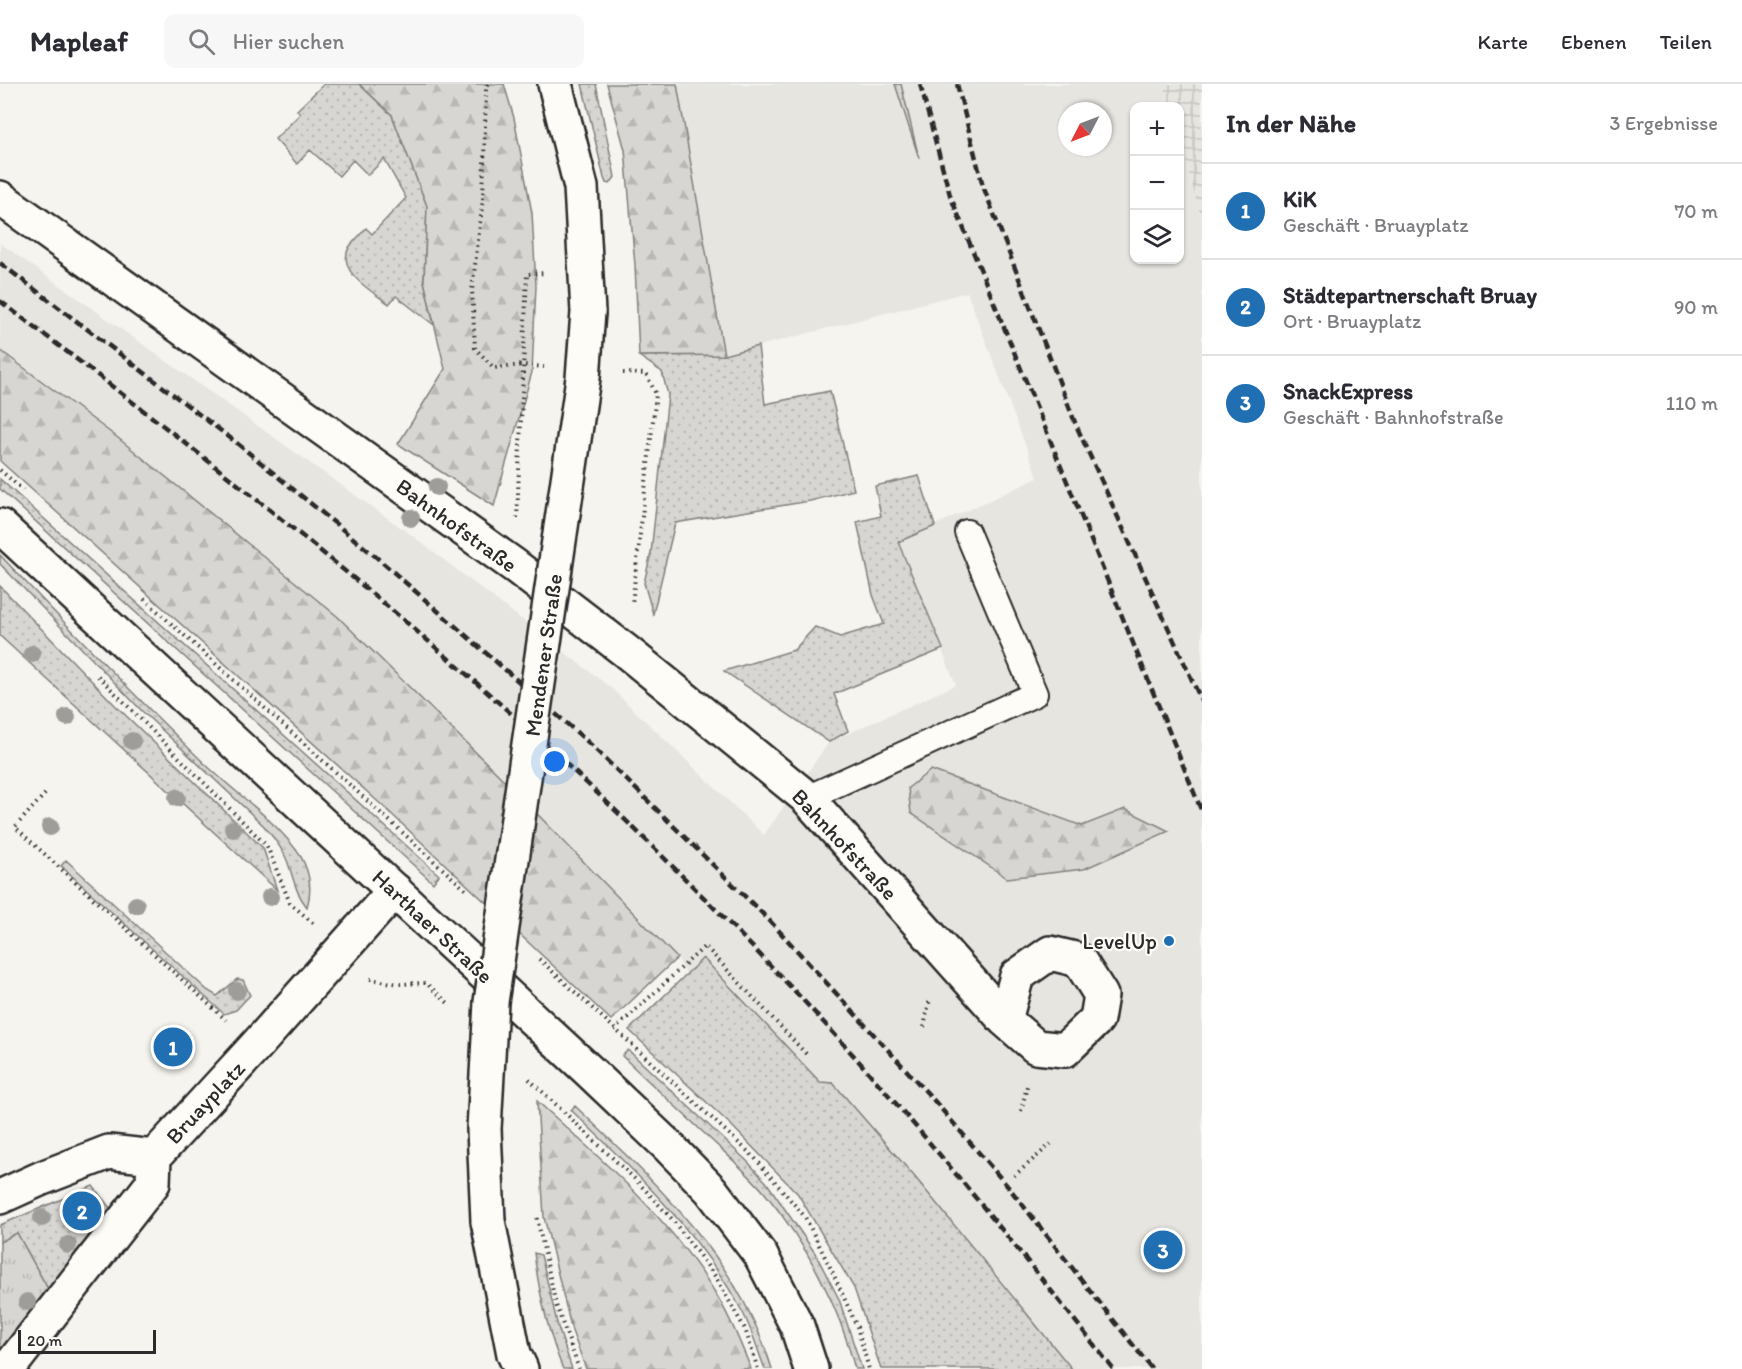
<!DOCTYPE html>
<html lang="de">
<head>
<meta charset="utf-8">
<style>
	body { margin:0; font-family:Itim,sans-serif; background:#f7f7f7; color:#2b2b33 }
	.controls { position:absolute; right:18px; top:18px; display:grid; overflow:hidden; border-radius:12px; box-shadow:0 2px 4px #0004 }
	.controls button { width:54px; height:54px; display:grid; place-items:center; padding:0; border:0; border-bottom:2px solid #e1e1e2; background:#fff; color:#2b2b33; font:30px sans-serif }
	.compass { position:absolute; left:1058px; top:18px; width:54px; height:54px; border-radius:50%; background:#fff; box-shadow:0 2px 4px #0004; rotate:228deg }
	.scale { position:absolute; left:18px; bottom:15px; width:138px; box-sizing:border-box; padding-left:6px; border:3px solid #2b2b2b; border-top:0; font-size:16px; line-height:21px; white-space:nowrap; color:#2b2b2b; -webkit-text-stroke:4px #fdfcf7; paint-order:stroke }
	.you { position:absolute; left:555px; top:678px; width:21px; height:21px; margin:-15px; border:4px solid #fff; border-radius:50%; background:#1a73e8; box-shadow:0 0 0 9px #1a73e833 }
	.badge { display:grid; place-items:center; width:39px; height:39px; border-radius:50%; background:#1f6fb2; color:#fff; font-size:20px; font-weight:700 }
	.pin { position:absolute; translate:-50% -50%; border:3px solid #fff; box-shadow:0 2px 6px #0006 }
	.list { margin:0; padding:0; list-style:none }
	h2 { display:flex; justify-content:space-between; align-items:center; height:78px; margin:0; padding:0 24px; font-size:26px }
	h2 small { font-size:20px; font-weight:400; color:#7c7c81 }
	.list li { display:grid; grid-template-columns:39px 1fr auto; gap:18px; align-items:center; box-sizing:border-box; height:96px; padding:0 24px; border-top:2px solid #e1e1e2 }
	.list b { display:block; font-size:22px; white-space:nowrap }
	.list p { margin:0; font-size:20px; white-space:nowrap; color:#7c7c81 }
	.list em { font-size:20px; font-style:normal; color:#7c7c81 }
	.icon { flex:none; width:33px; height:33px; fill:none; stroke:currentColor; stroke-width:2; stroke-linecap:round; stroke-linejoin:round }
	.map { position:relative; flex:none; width:1202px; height:1285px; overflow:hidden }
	header { display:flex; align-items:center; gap:36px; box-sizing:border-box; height:84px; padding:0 30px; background:#fff; border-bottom:2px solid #e1e1e2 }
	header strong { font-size:28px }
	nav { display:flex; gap:33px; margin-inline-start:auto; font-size:21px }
	.search { width:420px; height:54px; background:#f7f7f7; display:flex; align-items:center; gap:15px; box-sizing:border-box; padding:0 21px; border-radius:12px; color:#7c7c81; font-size:22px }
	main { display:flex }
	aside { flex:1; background:#fff }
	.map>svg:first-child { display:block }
	.built { fill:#e6e5e0; fill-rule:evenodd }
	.industrial { fill:url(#industrial-grid) }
	.grass { fill:url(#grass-dots); stroke:#81807e; stroke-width:1.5 }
	.forest { fill:url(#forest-firs); stroke:#81807e; stroke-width:1.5 }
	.park { fill:url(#park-tufts); stroke:#81807e; stroke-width:1.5 }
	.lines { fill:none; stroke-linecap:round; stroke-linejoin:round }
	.lane-casing { stroke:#2b2b2b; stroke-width:28 }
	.street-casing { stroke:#2b2b2b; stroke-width:38 }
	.secondary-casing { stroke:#2b2b2b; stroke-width:38 }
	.path { stroke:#2b2b2b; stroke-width:4; stroke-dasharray:1.5 4.5; stroke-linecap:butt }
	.lane { stroke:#fdfcf7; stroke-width:24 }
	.street { stroke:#fdfcf7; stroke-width:33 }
	.secondary { stroke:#fdfcf7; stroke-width:33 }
	.rail { stroke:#2b2b2b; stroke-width:4.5; stroke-dasharray:9 4.5; stroke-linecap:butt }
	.secondary-bridge-casing { stroke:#2b2b2b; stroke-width:38; stroke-linecap:butt }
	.secondary-bridge { stroke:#fdfcf7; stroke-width:33 }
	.tree { fill:#9e9d9a }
	.poi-dot { fill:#1f6fb2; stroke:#fdfcf7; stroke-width:2 }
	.labels { text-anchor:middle; stroke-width:4.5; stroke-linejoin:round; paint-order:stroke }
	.street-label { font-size:22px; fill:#2b2b2b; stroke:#fdfcf7 }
	.poi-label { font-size:22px; fill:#2b2b2b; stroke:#fdfcf7; text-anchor:end }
</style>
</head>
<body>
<header>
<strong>Mapleaf</strong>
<div class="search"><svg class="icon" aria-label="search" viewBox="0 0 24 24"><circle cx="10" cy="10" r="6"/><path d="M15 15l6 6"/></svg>Hier suchen</div>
<nav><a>Karte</a><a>Ebenen</a><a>Teilen</a></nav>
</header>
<main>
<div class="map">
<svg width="1202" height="1285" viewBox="0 0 1202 1285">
	<defs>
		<pattern id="industrial-grid" width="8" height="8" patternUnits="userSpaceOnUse" patternTransform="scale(1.5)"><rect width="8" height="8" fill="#e6e5e0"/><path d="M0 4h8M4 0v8" fill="none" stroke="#c5c5c0"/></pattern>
		<pattern id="grass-dots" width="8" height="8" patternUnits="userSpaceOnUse" patternTransform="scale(1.5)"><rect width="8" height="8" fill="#d7d6d2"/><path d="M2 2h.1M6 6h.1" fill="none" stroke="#b9b8b4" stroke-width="1.8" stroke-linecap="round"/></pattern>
		<pattern id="forest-firs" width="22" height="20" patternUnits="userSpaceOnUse" patternTransform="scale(1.5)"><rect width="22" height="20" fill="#d7d6d2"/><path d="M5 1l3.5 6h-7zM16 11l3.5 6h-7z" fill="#b9b8b4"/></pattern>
		<pattern id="park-tufts" width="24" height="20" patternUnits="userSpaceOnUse" patternTransform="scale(1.5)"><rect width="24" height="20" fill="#d7d6d2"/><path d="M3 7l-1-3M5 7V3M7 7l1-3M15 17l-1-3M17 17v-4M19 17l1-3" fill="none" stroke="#b9b8b4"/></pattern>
	</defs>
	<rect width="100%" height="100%" fill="#f5f4ef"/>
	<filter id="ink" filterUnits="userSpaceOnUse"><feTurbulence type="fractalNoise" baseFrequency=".0167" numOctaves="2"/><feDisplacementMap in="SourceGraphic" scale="12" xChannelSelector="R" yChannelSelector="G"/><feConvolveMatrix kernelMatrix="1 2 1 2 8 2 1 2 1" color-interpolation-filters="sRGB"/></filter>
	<g filter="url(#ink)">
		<!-- built -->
		<path class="built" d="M677 0H895L915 60 901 0H1163L1170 22H1134V176H1180V57L1202 137V1285H1041L811 1104 677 874 337 532 118 354 0 266V159L410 450 611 604 764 751 829 658 956 601 898 458 1038 394 967 208 724 271ZM1067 27H1103V63H1067Z"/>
		<!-- industrial -->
		<path class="industrial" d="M1163 0H1202V137L1180 57V22H1170Z"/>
		<!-- grass -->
		<path class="grass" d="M324 0H359L392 31 427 122 424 197 434 241 396 212 389 220C373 208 334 187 350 162 355 156 361 150 366 144L372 150 406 114 384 75 368 91 353 76 339 92 310 66 297 80 275 55 300 30 297 26Z
			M582 0H596L615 93 610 100 606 99 604 94Z
			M895 0H901L919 74Z
			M758 262 765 320 830 307 854 406 810 417 675 439 653 530 644 499 651 469 668 311 662 288 639 272 724 271Z
			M919 392 935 442 898 458 943 565 834 610 848 647 829 658 724 587 794 566 815 543 840 553 884 540 873 511 857 438 881 432 875 402Z
			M0 395 439 791 433 799 0 405Z
			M0 471C67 542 135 612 204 679 234 708 273 734 297 767 309 783 313 804 307 823 294 807 294 793 286 774 281 762 273 753 264 742L143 628 0 480Z
			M0 502 115 621 263 764 277 806 0 552Z
			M66 776 207 906 217 912 237 895 243 896 250 911 236 926 224 930 61 782Z
			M703 874 820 998 833 999 914 1092 1072 1285H881L854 1204 798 1110 731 1041 629 946Z
			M628 966 747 1077 767 1099 815 1169 839 1215 862 1285H855C839 1221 806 1159 764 1108 746 1087 725 1069 705 1050 677 1024 649 998 622 972Z
			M575 1022C656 1099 739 1175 772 1285H765C758 1267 752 1246 743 1229 701 1150 635 1087 571 1026Z
			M93 1102 110 1124 49 1207 17 1149 0 1158V1141Z
			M534 1169 541 1171 558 1243 572 1285H563C548 1249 539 1208 534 1169Z"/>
		<!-- forest -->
		<path class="forest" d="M359 0H504L514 34 532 129 536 202 532 288 494 422 398 360 445 285 424 197 427 122 392 31Z
			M607 0H677L724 271 639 272 635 181 625 66Z
			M0 266 118 354 337 532 513 705 677 874 611 936 385 724 0 377Z
			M931 686 1082 742 1125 725 1169 747 1084 785 1007 794 911 729 908 704Z
			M537 1017C598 1072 664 1129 709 1199 727 1226 739 1255 751 1285H586L572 1247 544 1133Z"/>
		<!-- park -->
		<path class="park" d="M17 1149 49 1207 0 1272V1158Z"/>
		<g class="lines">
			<defs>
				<path id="lane" d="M807 714 1035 610 967 448"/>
				<path id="street" d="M0 114 515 482 627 568 807 714 1005 936 1036 963 1065 966 1097 935 1101 911 1079 876 1050 869 1017 892 1005 936
					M0 442 588 986 668 1062 711 1106 761 1172 797 1242 811 1285
					M0 1113 42 1094 109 1068 154 1073 255 963 395 806
					M8 1285 153 1099 154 1073"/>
				<path id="secondary" d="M555 0 581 103 588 228
					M488 1137 514 1270 521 1285"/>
			</defs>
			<!-- lane casing -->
			<use href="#lane" class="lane-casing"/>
			<!-- street casing -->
			<use href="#street" class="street-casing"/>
			<!-- secondary casing -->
			<use href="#secondary" class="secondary-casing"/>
			<!-- path -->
			<path class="path" d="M488 0 486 5 483 115 472 206 475 264 494 284 523 281 544 283
				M623 289 646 290 656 310 632 520
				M0 386 23 406
				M517 434 527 190 545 189
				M144 515 466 806
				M98 592 267 762 290 819 313 839
				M45 710 15 743 226 936
				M539 875 754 1073 805 1133 833 1189 857 1243 869 1285
				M370 895 398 900 426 899 449 920
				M924 943 930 914
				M614 946 705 862 808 972
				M529 995 637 1097 671 1134 715 1192 745 1245 758 1285
				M1021 1027 1027 1002
				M1014 1092 1051 1060
				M537 1134 556 1221 579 1285"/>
			<!-- lane -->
			<use href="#lane" class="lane"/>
			<!-- street -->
			<use href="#street" class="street"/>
			<!-- secondary -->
			<use href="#secondary" class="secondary"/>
			<!-- rail -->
			<path class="rail" d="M920 0 950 111 1202 728
				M957 0 983 102 1076 341 1202 618
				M0 179 233 356 375 472 589 659 769 836 931 1013 1010 1105 1152 1285
				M0 217C225 387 449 562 650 760 720 829 790 900 855 973 945 1074 1030 1179 1113 1285"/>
			<defs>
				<path id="secondary-bridge" d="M488 1137 484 1045 491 918 583 294 588 228"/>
			</defs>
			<!-- secondary-bridge casing -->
			<use href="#secondary-bridge" class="secondary-bridge-casing"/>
			<!-- secondary-bridge -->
			<use href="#secondary-bridge" class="secondary-bridge"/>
		</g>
		<!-- trees -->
		<g class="tree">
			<circle cx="437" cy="403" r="9"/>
			<circle cx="411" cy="434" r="9"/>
			<circle cx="32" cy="570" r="9"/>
			<circle cx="67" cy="633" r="9"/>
			<circle cx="132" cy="657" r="9"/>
			<circle cx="177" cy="714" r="9"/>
			<circle cx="50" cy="743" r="9"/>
			<circle cx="233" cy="745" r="9"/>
			<circle cx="270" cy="813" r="9"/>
			<circle cx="136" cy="821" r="9"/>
			<circle cx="237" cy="907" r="9"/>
			<circle cx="42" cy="1134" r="9"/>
			<circle cx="68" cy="1161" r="9"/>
			<circle cx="27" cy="1218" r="9"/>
		</g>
	</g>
	<!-- markers -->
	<circle class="poi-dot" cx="1169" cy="857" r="6"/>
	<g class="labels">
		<!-- street labels -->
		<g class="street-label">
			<text transform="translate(457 441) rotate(36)" y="8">Bahnhofstraße</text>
			<text transform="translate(543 571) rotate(-82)" y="8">Mendener Straße</text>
			<text transform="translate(845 760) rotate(47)" y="8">Bahnhofstraße</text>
			<text transform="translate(433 842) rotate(43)" y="8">Harthaer Straße</text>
			<text transform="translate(205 1018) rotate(-47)" y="8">Bruayplatz</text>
		</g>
		<!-- poi labels -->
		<g class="poi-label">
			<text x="1157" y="865">LevelUp</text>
		</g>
	</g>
</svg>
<div class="controls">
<button>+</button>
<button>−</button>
<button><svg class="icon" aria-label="layers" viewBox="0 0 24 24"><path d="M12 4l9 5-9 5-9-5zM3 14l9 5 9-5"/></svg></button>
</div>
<svg class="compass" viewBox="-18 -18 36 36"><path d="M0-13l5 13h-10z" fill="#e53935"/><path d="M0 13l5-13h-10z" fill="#7c7c81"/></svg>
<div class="scale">20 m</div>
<div class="you"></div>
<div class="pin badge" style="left:173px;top:963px">1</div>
<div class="pin badge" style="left:82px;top:1127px">2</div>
<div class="pin badge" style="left:1163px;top:1166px">3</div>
</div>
<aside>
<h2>In der Nähe<small>3 Ergebnisse</small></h2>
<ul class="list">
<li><span class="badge">1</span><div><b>KiK</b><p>Geschäft · Bruayplatz</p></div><em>70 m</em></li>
<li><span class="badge">2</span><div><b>Städtepartnerschaft Bruay</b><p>Ort · Bruayplatz</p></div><em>90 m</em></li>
<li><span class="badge">3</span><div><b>SnackExpress</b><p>Geschäft · Bahnhofstraße</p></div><em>110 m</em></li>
</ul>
</aside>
</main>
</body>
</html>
